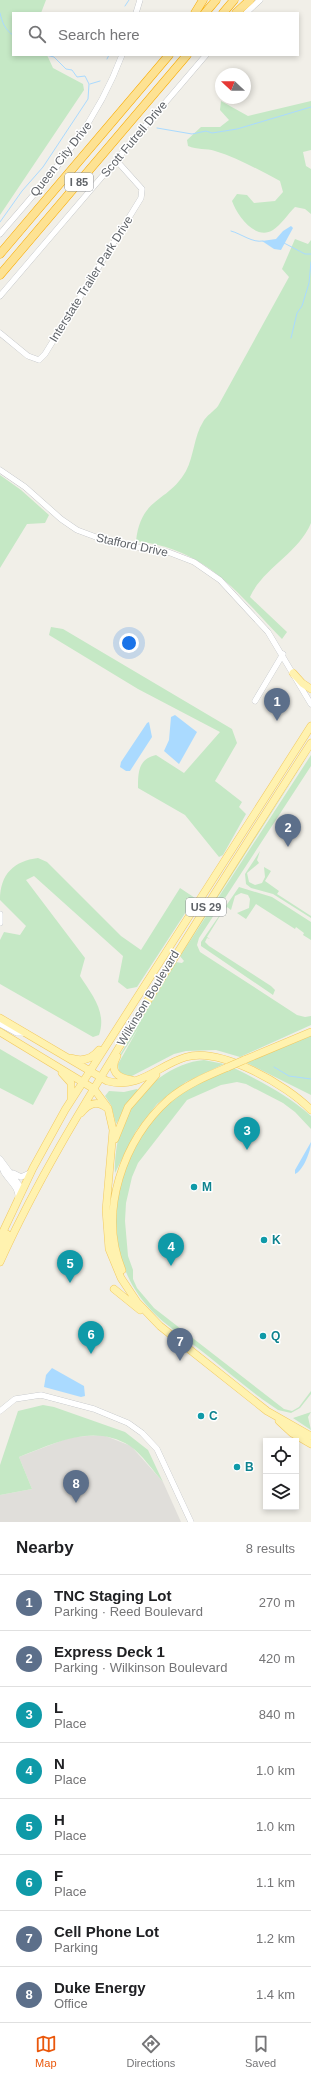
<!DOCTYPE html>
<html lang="en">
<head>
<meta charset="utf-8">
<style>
	body { margin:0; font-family:Helvetica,sans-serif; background:#f6f6f6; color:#202124 }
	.controls { position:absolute; right:12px; bottom:12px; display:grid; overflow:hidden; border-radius:0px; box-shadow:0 2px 6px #0003 }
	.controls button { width:36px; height:36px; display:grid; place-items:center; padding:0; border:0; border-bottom:1px solid #e0e0e0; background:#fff; color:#202124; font:20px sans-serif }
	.compass { position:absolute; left:215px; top:68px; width:36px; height:36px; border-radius:50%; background:#fff; box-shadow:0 2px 6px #0003; rotate:292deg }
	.you { position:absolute; left:129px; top:643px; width:14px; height:14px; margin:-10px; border:3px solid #fff; border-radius:50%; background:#1a73e8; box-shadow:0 0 0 6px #1a73e833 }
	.badge { display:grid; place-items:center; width:26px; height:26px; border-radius:50%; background:#ea580c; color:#fff; font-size:13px; font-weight:700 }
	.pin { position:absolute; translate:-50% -33px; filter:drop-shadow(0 1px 2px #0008) }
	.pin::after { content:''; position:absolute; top:21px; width:14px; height:12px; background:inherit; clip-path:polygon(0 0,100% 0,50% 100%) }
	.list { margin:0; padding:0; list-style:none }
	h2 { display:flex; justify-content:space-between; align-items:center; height:52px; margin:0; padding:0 16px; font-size:17px }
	h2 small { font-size:13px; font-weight:400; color:#757577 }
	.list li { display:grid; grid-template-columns:26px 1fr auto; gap:12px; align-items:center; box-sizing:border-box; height:56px; padding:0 16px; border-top:1px solid #e0e0e0 }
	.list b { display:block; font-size:15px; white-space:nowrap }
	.list p { margin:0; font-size:13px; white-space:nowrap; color:#757577 }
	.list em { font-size:13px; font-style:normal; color:#757577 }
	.icon { flex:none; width:22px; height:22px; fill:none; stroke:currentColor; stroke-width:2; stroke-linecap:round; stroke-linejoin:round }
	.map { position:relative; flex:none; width:311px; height:1522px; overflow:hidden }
	.search { position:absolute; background:#fff; box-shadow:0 2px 6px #0003; left:12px; right:12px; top:12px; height:44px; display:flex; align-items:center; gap:10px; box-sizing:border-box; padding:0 14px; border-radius:0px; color:#757577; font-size:15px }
	.sheet { height:500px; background:#fff }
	nav { display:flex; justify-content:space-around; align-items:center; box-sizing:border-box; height:56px; border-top:1px solid #e0e0e0; background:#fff; font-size:11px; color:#757577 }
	nav a { display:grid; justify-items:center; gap:2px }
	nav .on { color:#ea580c }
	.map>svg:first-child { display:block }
	.industrial { fill:#e0deda }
	.green { fill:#c5e8c5 }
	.water { fill:#aadaff }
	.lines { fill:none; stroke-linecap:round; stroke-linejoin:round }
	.stream { stroke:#aadaff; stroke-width:1 }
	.minor-casing { stroke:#b5b8bc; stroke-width:6 }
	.major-casing { stroke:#f2c960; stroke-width:8 }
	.highway-casing { stroke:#f9ab00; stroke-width:9 }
	.minor { stroke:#fff; stroke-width:5.5 }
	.major { stroke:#fff2af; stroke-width:7 }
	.highway { stroke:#fde293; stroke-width:8 }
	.major-bridge-casing { stroke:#f2c960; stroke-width:8; stroke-linecap:butt }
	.major-bridge { stroke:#fff2af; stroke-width:7 }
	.culture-dot { fill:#0f9aa8; stroke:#fff; stroke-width:1.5 }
	.labels { text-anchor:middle; stroke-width:3; stroke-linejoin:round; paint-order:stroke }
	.shield { fill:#fff; stroke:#8f9295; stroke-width:1 }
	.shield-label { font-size:11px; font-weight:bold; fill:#5f6368 }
	.street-label { font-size:12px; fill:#5f6368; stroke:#fff }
	.culture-label { font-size:12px; font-weight:bold; fill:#0d838f; stroke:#fff; text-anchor:start }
</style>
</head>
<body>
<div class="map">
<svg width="311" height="1522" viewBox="0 0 311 1522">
	<rect width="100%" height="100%" fill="#f1efe8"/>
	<!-- industrial -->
	<path class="industrial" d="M103 1435 131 1446 163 1482 181 1522H0V1495L32 1489 19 1457 71 1437Z"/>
	<!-- green -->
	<path class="green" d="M0 0H46L41 13H13V55H47L53 68 83 84 84 90 0 215Z
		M221 101 248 116 311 101V150L303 152 306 166 311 169V214L305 209 295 207C288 214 281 225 273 230 255 241 237 215 232 201L237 194 247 195 254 203 275 201 283 192 280 181C259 170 238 158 215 151 206 148 197 150 188 146L187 140 201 127H220L229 120 220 110Z
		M295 239 308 244 311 240V523C298 554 263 568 250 597L287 632 282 639C237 592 206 549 136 541 141 496 168 503 186 471 194 456 194 436 203 422 206 416 214 411 218 406L289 277 282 269Z
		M0 475 21 490 49 515 45 523 27 524 0 568Z
		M51 627 63 629 232 729 237 743 215 781 242 802 239 807 246 814 223 855 219 857 185 815 138 788C138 773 138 759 156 755L184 773 220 732 138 689 49 635Z
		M311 751 181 955 311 755V766L199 938 197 945 200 952 297 1015 305 1017 311 1016V1025L240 1057 216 1050 186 1051 174 1054 130 1077 119 1075 118 1064 139 1027 117 1062V1060L175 962 182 963 184 961 179 955Z
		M260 851 257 860 259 863 247 873 249 882 255 885 262 883 265 877 264 867 271 871 265 881 279 891 277 894 311 916V918L273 894 251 888 246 884 245 874Z
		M38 858 47 862 121 936 141 950 180 888 195 898 137 987 127 989 118 982 123 956 34 876 26 880 85 958 80 976C92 995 107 1012 99 1035L93 1037 0 984V940L4 932 20 935 26 926 0 900C0 874 14 861 38 858Z
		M239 887 272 897 311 922V940L303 935 304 933 296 927 295 929 256 904 246 919 237 913 249 908 250 899 248 895 241 893 235 896 231 910 227 907 225 911 227 913 223 911 207 937 210 939 207 938 205 942 209 946 271 986 275 990 273 995 201 946V942Z
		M311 1035V1095L247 1063 248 1062Z
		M0 1049 48 1077 33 1105 0 1088Z
		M204 1060 224 1064 186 1082 157 1104 136 1131 115 1173C114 1157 119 1126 127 1113 142 1087 174 1062 204 1060Z
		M234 1068C262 1082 288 1095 311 1116V1129L295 1112 283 1103 246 1084 237 1082 221 1085 187 1100 138 1163 132 1177 126 1203 125 1221 128 1256 133 1270V1279L137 1288 154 1308 284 1409 292 1411 299 1407 311 1391V1394L300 1408 291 1413 278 1410 262 1399C242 1384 223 1368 203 1352 179 1333 153 1318 136 1291 83 1209 142 1089 234 1068Z
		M137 1089 138 1090 116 1124 111 1105 105 1096 109 1091 124 1092Z
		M43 1405 54 1407 125 1432 148 1450 163 1482C154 1472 141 1453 130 1446 94 1423 55 1443 19 1457L32 1489 0 1495V1465L18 1411Z
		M311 1412 308 1417 311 1430 293 1418Z"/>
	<!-- water -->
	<path class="water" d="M291 226 293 228 281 250 274 249 262 241 276 239 283 231Z
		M175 715 197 732 179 764 164 751 169 740 171 717Z
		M149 722 152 737 130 771H126L120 767 121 762 147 723Z
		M311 1142C311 1151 303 1171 295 1174V1170Z
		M52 1368 84 1386 85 1396 81 1397 44 1387 46 1375Z"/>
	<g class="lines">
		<!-- stream -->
		<path class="stream" d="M125 6 129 0
			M0 13C2 22 5 30 13 35
			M107 59 109 55
			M90 84 100 81
			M157 128 192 134 206 131 212 133 237 129 311 107
			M0 222 22 191 43 167 88 99 89 84 85 76 77 77 72 70 66 69 54 57 46 55
			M231 231C242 234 252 243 263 241
			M284 243 305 254H311
			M291 338 297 313 302 306 309 283 311 262
			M274 1067 289 1076 311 1079"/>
		<defs>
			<path id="minor" d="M136 13 140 0
				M246 13 260 0
				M0 234C49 177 95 128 122 55
				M0 296 206 55
				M0 333 28 356 39 360 45 354 141 198 142 189 116 160
				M0 470 25 487 61 519 77 530 112 543 168 552 194 562 220 580 268 632 311 704
				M255 701 283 654
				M0 914V923
				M0 1024 17 1033H26
				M0 1159 22 1189
				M2 1163C0 1176 20 1184 18 1198
				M13 1173 21 1177 30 1173
				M0 1411 15 1399 41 1395 94 1409 128 1423 142 1433 157 1449 191 1522"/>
			<path id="major" d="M293 673 302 683 311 689
				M0 1018 107 1081C140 1090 158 1065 186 1057 221 1047 287 1085 311 1110
				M0 1032 94 1089 108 1108 113 1130 106 1210 109 1249 121 1278 137 1302 160 1326 267 1411 311 1436
				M117 1056C109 1071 117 1078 132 1080
				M71 1058C83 1062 92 1059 99 1050
				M244 1060 311 1032
				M62 1073 71 1083V1099
				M81 1113C89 1103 97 1100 107 1108
				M115 1139 128 1107 156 1075
				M0 1238 33 1168 65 1110 311 726
				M0 1250 7 1234
				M0 1262C39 1176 88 1098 137 1018 194 926 252 834 311 743
				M122 1270C98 1212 123 1140 169 1099 187 1084 207 1076 228 1067
				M114 1289 140 1310
				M279 1421 292 1433 311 1444"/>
			<path id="highway" d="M195 13 203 0
				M205 13 216 0
				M223 13 234 0
				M236 13 250 0
				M0 254 169 55
				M0 275 187 55"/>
		</defs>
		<!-- minor casing -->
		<use href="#minor" class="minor-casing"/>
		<!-- major casing -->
		<use href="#major" class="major-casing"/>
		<!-- highway casing -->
		<use href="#highway" class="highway-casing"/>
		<!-- minor -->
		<use href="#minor" class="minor"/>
		<!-- major -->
		<use href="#major" class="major"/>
		<!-- highway -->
		<use href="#highway" class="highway"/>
		<defs>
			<path id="major-bridge" d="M228 1067 244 1060"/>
		</defs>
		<!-- major-bridge casing -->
		<use href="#major-bridge" class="major-bridge-casing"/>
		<!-- major-bridge -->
		<use href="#major-bridge" class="major-bridge"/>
	</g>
	<!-- markers -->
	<g class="culture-dot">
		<circle cx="194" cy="1187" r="4"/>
		<circle cx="264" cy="1240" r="4"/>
		<circle cx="263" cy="1336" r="4"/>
		<circle cx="201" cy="1416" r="4"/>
		<circle cx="237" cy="1467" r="4"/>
	</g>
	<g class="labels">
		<!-- shield labels -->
		<g class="shield">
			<rect x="65" y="173" width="28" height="18" rx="3"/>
			<rect x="186" y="898" width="40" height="18" rx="3"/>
		</g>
		<g class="shield-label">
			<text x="79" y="186">I 85</text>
			<text x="206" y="911">US 29</text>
		</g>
		<!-- street labels -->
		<g class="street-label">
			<text transform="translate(134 139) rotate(-50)" y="4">Scott Futrell Drive</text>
			<text transform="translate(61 159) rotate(-52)" y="4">Queen City Drive</text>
			<text transform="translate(91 279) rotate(-58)" y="4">Interstate Trailer Park Drive</text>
			<text transform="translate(132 545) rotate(12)" y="4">Stafford Drive</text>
			<text transform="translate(148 998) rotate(-59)" y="4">Wilkinson Boulevard</text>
		</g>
		<!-- culture labels -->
		<g class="culture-label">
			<text x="202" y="1191">M</text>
			<text x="272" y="1244">K</text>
			<text x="271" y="1340">Q</text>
			<text x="209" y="1420">C</text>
			<text x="245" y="1471">B</text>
		</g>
	</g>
</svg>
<div class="controls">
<button><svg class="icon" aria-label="locate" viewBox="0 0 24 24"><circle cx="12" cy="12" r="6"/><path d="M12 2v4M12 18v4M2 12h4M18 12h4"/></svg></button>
<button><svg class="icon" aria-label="layers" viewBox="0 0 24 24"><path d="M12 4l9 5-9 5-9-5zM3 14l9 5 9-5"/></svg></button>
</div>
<svg class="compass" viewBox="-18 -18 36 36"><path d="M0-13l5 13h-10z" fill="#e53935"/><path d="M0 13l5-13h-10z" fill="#757577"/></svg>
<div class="you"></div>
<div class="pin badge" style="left:277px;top:721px;background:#5c6f8a">1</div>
<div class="pin badge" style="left:288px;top:847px;background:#5c6f8a">2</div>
<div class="pin badge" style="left:247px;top:1150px;background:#0f9aa8">3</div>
<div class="pin badge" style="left:171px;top:1266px;background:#0f9aa8">4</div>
<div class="pin badge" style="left:70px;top:1283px;background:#0f9aa8">5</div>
<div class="pin badge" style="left:91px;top:1354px;background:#0f9aa8">6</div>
<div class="pin badge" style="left:180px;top:1361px;background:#5c6f8a">7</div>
<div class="pin badge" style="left:76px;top:1503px;background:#5c6f8a">8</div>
<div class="search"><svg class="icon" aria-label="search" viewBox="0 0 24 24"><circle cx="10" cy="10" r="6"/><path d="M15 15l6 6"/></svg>Search here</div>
</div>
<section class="sheet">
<h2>Nearby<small>8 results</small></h2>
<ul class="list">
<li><span class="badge" style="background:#5c6f8a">1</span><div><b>TNC Staging Lot</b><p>Parking · Reed Boulevard</p></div><em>270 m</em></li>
<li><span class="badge" style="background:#5c6f8a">2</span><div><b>Express Deck 1</b><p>Parking · Wilkinson Boulevard</p></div><em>420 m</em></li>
<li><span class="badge" style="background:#0f9aa8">3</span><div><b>L</b><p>Place</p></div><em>840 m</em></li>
<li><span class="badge" style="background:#0f9aa8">4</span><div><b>N</b><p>Place</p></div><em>1.0 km</em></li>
<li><span class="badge" style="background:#0f9aa8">5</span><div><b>H</b><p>Place</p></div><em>1.0 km</em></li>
<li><span class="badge" style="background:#0f9aa8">6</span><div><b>F</b><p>Place</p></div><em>1.1 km</em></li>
<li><span class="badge" style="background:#5c6f8a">7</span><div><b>Cell Phone Lot</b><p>Parking</p></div><em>1.2 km</em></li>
<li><span class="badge" style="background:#5c6f8a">8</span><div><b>Duke Energy</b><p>Office</p></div><em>1.4 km</em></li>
</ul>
</section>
<nav>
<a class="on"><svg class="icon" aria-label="map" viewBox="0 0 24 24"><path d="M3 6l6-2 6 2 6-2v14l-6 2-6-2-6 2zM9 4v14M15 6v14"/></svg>Map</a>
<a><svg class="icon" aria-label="directions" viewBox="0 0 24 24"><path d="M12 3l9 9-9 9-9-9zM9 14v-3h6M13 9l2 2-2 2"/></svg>Directions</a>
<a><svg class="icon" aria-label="saved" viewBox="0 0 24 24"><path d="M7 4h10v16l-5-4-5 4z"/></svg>Saved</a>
</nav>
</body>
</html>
